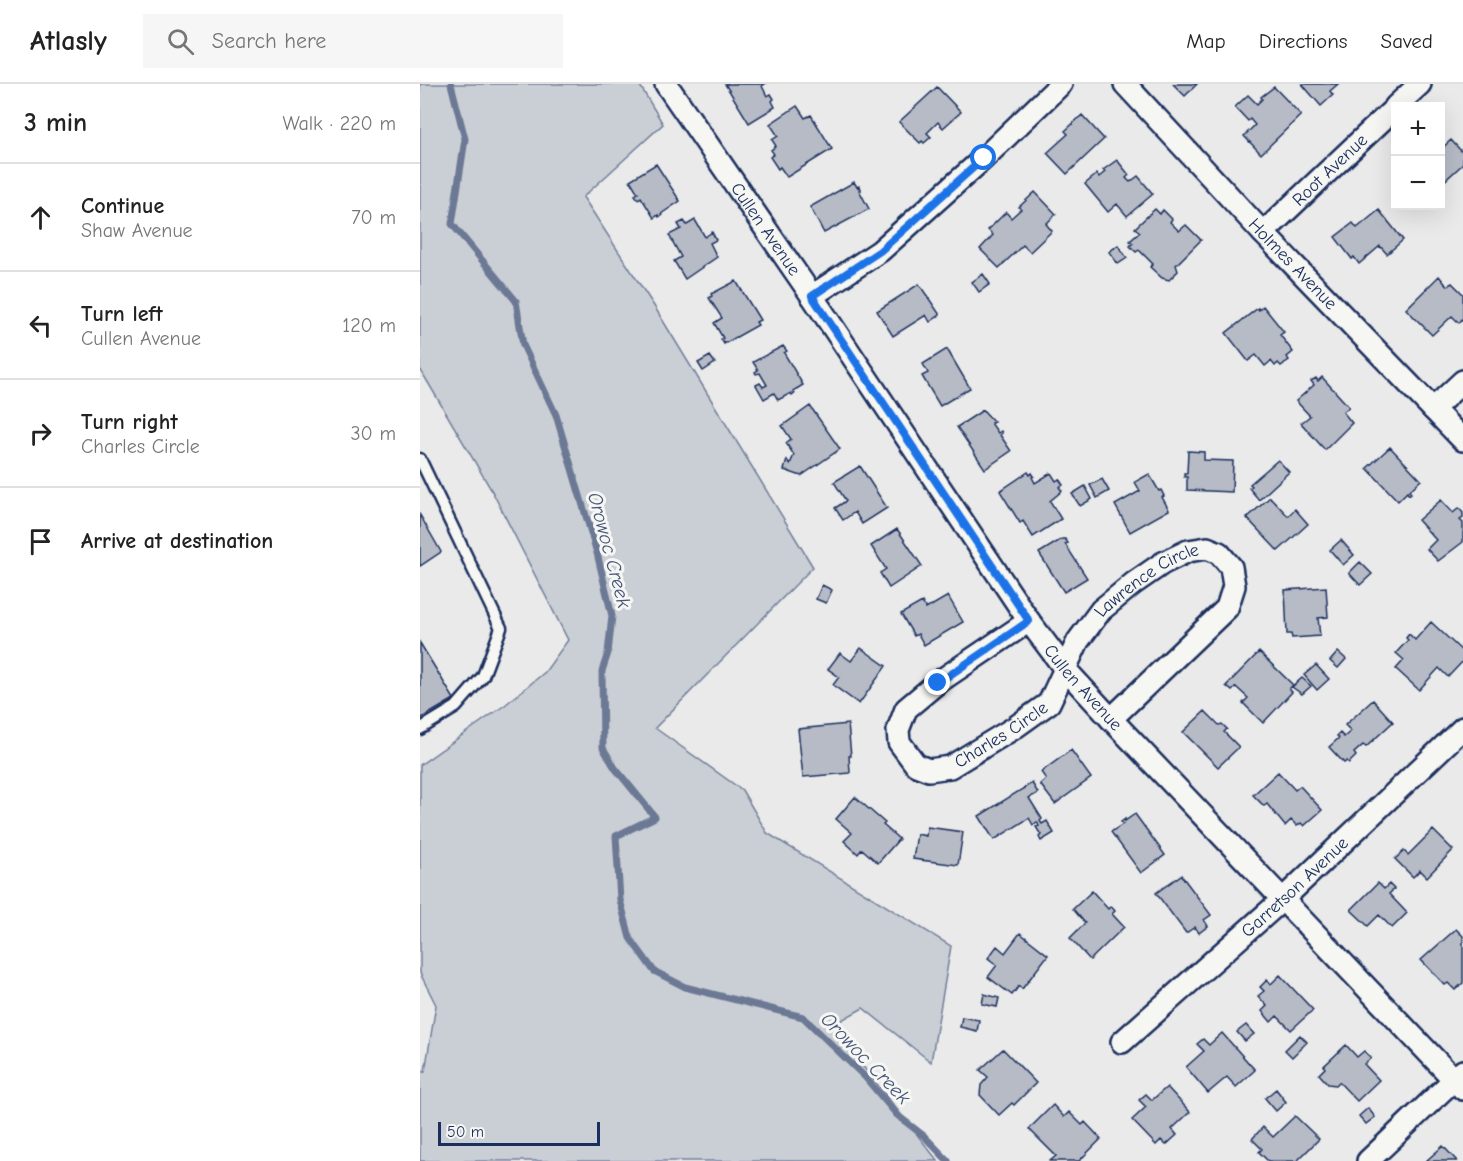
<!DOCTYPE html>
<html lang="en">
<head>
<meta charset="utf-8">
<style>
	body { margin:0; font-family:"Comic Neue",sans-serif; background:#f6f6f6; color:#222 }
	.controls { position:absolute; right:18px; top:18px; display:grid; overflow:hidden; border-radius:0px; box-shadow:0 6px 24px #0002 }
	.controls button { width:54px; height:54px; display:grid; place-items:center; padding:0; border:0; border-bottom:2px solid #e0e0e0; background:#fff; color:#222; font:30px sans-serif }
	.scale { position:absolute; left:18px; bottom:15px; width:162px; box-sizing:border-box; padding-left:6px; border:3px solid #1b2f5e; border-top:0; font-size:16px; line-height:21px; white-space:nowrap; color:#1b2f5e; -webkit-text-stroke:4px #f6f6f2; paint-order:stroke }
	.stop { position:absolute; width:18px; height:18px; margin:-14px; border:4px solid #1a73e8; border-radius:50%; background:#fff }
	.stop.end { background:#1a73e8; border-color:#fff; box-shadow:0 2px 6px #0008 }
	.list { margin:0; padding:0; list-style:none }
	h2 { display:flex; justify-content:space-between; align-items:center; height:78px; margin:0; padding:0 24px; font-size:26px }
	h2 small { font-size:20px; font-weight:400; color:#767676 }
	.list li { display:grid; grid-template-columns:39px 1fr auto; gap:18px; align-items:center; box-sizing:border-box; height:108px; padding:0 24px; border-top:2px solid #e0e0e0 }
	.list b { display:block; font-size:22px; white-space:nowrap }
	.list p { margin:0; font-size:20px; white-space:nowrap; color:#767676 }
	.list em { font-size:20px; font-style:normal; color:#767676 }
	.icon { flex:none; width:33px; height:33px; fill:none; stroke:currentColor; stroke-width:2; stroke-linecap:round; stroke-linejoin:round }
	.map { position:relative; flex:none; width:1043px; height:1077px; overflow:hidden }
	header { display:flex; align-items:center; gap:36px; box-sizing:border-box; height:84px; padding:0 30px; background:#fff; border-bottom:2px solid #e0e0e0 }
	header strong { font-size:28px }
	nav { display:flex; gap:33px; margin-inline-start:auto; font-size:21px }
	.search { width:420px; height:54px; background:#f6f6f6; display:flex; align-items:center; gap:15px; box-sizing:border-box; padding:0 21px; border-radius:0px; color:#767676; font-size:22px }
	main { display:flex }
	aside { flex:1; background:#fff }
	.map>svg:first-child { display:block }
	.green { fill:#caced5; stroke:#727e9a; stroke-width:1.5 }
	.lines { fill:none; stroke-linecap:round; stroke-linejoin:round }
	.stream { stroke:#6c7995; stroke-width:7 }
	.building { fill:#b6bbc6; stroke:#1b2f5e; stroke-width:1.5 }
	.lane-casing { stroke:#1b2f5e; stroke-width:15 }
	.street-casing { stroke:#1b2f5e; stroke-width:26 }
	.lane { stroke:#f6f6f2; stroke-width:10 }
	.street { stroke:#f6f6f2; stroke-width:21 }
	.route { stroke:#1a73e8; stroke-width:8 }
	.labels { text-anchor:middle; stroke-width:6; stroke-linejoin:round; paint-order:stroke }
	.street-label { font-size:18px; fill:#1b2f5e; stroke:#f6f6f2 }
	.water-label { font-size:20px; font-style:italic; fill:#44547a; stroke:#f6f6f2 }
</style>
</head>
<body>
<header>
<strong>Atlasly</strong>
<div class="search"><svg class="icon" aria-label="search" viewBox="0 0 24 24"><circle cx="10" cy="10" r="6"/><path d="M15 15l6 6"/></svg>Search here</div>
<nav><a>Map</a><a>Directions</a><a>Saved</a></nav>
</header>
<main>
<aside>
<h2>3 min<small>Walk · 220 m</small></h2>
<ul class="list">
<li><svg class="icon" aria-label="ahead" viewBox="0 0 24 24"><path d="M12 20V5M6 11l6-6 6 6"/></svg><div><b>Continue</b><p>Shaw Avenue</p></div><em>70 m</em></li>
<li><svg class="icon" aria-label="left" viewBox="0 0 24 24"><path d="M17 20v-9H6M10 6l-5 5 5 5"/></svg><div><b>Turn left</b><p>Cullen Avenue</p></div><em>120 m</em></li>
<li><svg class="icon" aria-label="right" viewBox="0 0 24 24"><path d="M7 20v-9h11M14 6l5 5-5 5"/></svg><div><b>Turn right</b><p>Charles Circle</p></div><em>30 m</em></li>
<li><svg class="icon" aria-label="arrive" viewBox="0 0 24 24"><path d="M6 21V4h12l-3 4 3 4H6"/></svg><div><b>Arrive at destination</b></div></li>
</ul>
</aside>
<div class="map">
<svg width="1043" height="1077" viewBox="0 0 1043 1077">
	<rect width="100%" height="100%" fill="#e9eae9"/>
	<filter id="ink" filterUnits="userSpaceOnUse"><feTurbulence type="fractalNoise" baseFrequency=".0167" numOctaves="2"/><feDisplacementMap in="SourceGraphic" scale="12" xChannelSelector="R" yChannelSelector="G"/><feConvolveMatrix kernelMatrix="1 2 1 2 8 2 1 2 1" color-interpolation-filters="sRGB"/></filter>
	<g filter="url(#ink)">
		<!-- green -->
		<path class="green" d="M0 0H219L243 40 163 113 234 222 393 483 235 644 322 706 347 749 531 862 511 978 443 924 411 942 518 1077H0V988L5 987 16 921 0 889V681L85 621 125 588 148 556 72 407 0 285Z"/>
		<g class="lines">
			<!-- stream -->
			<path class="stream" d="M31 0 45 55 32 140 96 217 103 261 136 331 177 469 192 532 188 569 182 587 183 664 195 684 235 733 196 752 200 816 210 854 234 887 265 903 383 933 445 993 477 1031 504 1052 528 1077"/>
		</g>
		<!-- building -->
		<path class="building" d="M305 0H345L342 2 347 12 351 10 354 15 352 17 355 23 329 39Z
			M753 0H777L765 12Z
			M882 0H918L910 7 913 11 901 22Z
			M517 3 541 28 523 44 518 38 507 49 511 53 504 59 502 57 500 59 479 38Z
			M854 3 881 31 841 70 824 52 835 41 830 35 828 37 815 23 828 11 837 20 842 15 841 13Z
			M377 22 385 34 391 31 412 65 367 93 360 83 358 85 350 73 354 70 351 66 356 62 352 56 358 52 350 40Z
			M662 31 684 55 647 90 627 69 648 50 645 47Z
			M1031 56 1043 69V80L1020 101V66Z
			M697 76 709 91 706 94 710 98 718 92 733 110 707 132 697 120 688 128 665 100 677 90 679 93 685 88 683 86Z
			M236 80 260 117 241 130 242 131 239 133 238 131 234 134 221 113 218 115 215 111 218 109 210 96Z
			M434 98 437 103 439 102 441 106H439L449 125 404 149 390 123Z
			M615 108 636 130 626 140 632 147 610 168 603 161 579 184 560 165 573 151 568 146 586 128 591 134 601 125 599 123Z
			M735 125 740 130 743 126 752 135 750 138 759 147 766 141 781 156 756 181 758 187 749 196 742 194 730 183 733 180 719 166 716 168 710 162 713 159 710 157 720 148 715 144Z
			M959 126 983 156 967 170 960 162 939 180 934 173 932 175 915 153 933 139 937 144Z
			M275 136 285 153 292 148 296 156 290 159 297 173 265 195 254 177 261 173 249 151 261 145 258 140 264 137 267 141Z
			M698 161 707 174 698 180 689 168Z
			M563 190 570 200 559 208 552 198Z
			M1019 192 1027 202 1032 199 1043 210V234L1039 239 1032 232 1012 251 986 225Z
			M316 197 340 236 336 238 338 241 304 260 301 255 303 254 294 239 302 234 289 214 292 212 291 210Z
			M499 200 520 231 510 238 506 231 473 252 457 227Z
			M843 222 864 248 860 251 873 268 867 273 869 276 861 282 858 279 855 282 851 277 845 282 836 271 828 277 806 249 838 224 839 226Z
			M363 262 367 267 364 269 383 301 373 307 375 309 372 311 371 309 358 316 354 309 344 315 336 301 340 299 343 303 347 301 340 289 336 290 335 288 338 286 333 278Z
			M527 265 550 304 520 322 502 292 508 289 503 280Z
			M290 272 295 279 283 287 278 279Z
			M902 293 929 323 923 328 932 339 905 366 881 339 890 332 876 317 894 301 891 297 896 294 898 297Z
			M390 322 420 365 381 392 364 386 367 376 370 380 374 371 366 359 371 355 362 342Z
			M563 326 574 338 571 339 578 349 581 347 582 349 580 351 591 367 565 385 537 343Z
			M970 363 1001 396 989 407 991 409 989 411 987 408 978 417 947 384Z
			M768 367 784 368V376L813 377 812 408 767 406V393H764V389H767Z
			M858 376 869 388 839 416 829 404 832 402 830 400Z
			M440 382 467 424 442 440 435 428 423 436 415 424 426 417 414 398Z
			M608 388 610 391 612 389 614 392 612 393 615 399 631 389 636 397 639 395 643 401 639 403 642 407 630 417 641 435 613 453 603 437 600 439 580 407Z
			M729 390 739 407 741 406 744 412 742 413 749 426 710 448 695 421 720 407 715 398Z
			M682 395 689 407 677 414 670 401Z
			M665 402 672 415 660 422 652 410Z
			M850 413 868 432 875 425 888 440 858 467 827 434Z
			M1021 416 1033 429 1039 424 1043 429V434L1040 436 1043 439V458L1018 477 1007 465 1016 456 998 436Z
			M0 431 21 468 0 482Z
			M477 445 502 482 469 504 460 489 466 485 451 462Z
			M642 455H645L648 459 645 460 667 494 644 508 619 469Z
			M921 456 934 471 923 481 910 466Z
			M940 478 952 490 940 501 929 489Z
			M402 501 412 506 406 519 396 515Z
			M906 503 908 533 898 534 900 552 872 554 871 550H867L865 506Z
			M528 512 543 538 504 561 498 550 494 552 481 530 502 518 506 525Z
			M1011 538 1043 568V577L1028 593 1019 584 999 606 976 585 984 576 976 569 988 556 986 554 989 550 995 556Z
			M0 559 34 615 0 635Z
			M441 564 466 582 439 620 413 601 419 593 408 585 420 569 431 577Z
			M839 568 873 601 869 605 872 608 843 639 823 619 828 614 816 603 812 607 806 602Z
			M918 568 926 575 918 584 910 577Z
			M896 581 909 595 897 606 884 591Z
			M882 594 891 602 882 610 872 603Z
			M953 616 973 638 946 663 943 661 934 669 936 672 929 679 927 677 924 679 909 663 919 654 917 652 920 649 924 653 931 647 925 641Z
			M785 627 799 641 802 640 807 645 804 648 819 663 798 683 763 648Z
			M428 640 431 672H429L430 689 383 693 378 645Z
			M651 666 671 694 635 720 620 700 626 695 621 688Z
			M858 688 875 706 880 702 902 726 884 742 881 739 877 742 871 736 865 742 847 720 844 722 833 711Z
			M612 699 618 709 609 714 622 735 620 737 622 740 627 737 634 749 621 757 619 753 621 751 616 743 619 742 617 738 613 741 609 734 574 756 559 732Z
			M435 713 465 739 463 741 479 755 458 779 442 765 438 770 424 757 432 749 416 735Z
			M715 730 745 771 721 789 691 748 703 740 701 738 705 735V737Z
			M507 743 543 748 538 781 493 775 497 750 506 752Z
			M1013 746 1033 766 1007 793 1000 786 993 793 975 775 984 767 988 771Z
			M761 791 791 831 784 836 788 842 779 849 775 843 766 849 736 809Z
			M958 799 964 805 969 800 974 805 969 810 987 829 972 844 959 831 948 842 931 826Z
			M672 807 688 825 691 822 695 827 692 830 704 843 670 876 650 854 665 839 653 825Z
			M1036 845 1043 852V899L1035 906 1028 899 1025 901 1001 876Z
			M600 849 628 871 602 905 599 902 592 911 568 893 577 881 568 874 577 862 585 869Z
			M860 891 893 926 871 946 857 932 851 938 842 927 847 922 838 912 844 907 840 903 847 896 851 900Z
			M564 910 579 914 577 923 562 920Z
			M542 933 559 936 557 947 540 943Z
			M826 941 834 950 825 957 817 948Z
			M802 949 835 986 816 1003 807 993 788 1009 766 983 784 967 777 960 783 955 789 961Z
			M880 951 887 958 872 973 865 966Z
			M926 961 937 973 944 967 951 974 944 980 959 996 937 1017 919 998 916 1001 908 1000 899 990 905 984 904 982Z
			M583 965 616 999 594 1021 592 1019 579 1031 560 1011 561 1001 568 993 560 986Z
			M747 1003 770 1028 752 1045 757 1051 746 1061 741 1056 736 1061 712 1036 726 1023 719 1016 726 1010 732 1016Z
			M856 1005 866 1018 856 1027 845 1014Z
			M633 1021 644 1033 649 1028 662 1041 665 1038 681 1055 659 1077H630L636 1072 609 1045Z
			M948 1024 955 1033 946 1040 939 1032Z
			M875 1032 899 1055 877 1077H848L839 1068 842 1065 832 1055 843 1043 853 1053Z
			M1023 1062 1037 1077H1006Z"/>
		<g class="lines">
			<defs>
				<path id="lane" d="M0 375 81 544 63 592 36 623 0 645"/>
				<g id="street">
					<path id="s1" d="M246 0 392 212 609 537 645 585 691 635 1043 1005"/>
					<path id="s2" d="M705 0 843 149 1043 356"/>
					<path d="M976 22 1000 0"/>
					<path id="s3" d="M843 149 976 23"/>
					<path d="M392 212 460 167 564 74 641 0"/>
					<path d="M1013 325 1043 297"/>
					<path id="s4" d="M609 537 517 599 486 625 478 646 479 658 496 681 509 686 530 683 594 644 629 619 658 557 681 526 714 499 743 479 768 467 787 464 799 469 811 483 814 502 807 524 691 635"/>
					<path id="s5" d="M702 958 862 816 1043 644"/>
					<path d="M948 1077 1043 987"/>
				</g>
			</defs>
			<!-- lane casing -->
			<use href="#lane" class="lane-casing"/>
			<!-- street casing -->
			<use href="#street" class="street-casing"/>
			<!-- lane -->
			<use href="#lane" class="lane"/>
			<!-- street -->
			<use href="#street" class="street"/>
		</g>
	</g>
	<g class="lines" filter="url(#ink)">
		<!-- route -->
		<path class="route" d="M518 599 609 537 392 212 460 167 564 74"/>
	</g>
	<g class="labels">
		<!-- street labels -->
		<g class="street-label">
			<text dy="6" stroke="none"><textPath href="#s3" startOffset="92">Root Avenue</textPath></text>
			<text dy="6" stroke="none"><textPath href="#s1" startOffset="176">Cullen Avenue</textPath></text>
			<text dy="6" stroke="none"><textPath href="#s2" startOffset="246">Holmes Avenue</textPath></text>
			<text dy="6" stroke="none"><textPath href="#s4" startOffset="530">Lawrence Circle</textPath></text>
			<text dy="6" stroke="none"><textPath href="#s1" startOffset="734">Cullen Avenue</textPath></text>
			<text dy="6" stroke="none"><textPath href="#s4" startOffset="310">Charles Circle</textPath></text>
			<text dy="6" stroke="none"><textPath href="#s5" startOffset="232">Garretson Avenue</textPath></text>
		</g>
		<!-- water labels -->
		<g class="water-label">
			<text transform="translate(190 466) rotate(75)" y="7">Orowoc Creek</text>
			<text transform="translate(446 974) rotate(46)" y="7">Orowoc Creek</text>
		</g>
	</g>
</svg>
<div class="controls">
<button>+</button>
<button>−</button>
</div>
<div class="scale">50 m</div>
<div class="stop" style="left:564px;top:74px"></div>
<div class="stop end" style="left:518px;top:599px"></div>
</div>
</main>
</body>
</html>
